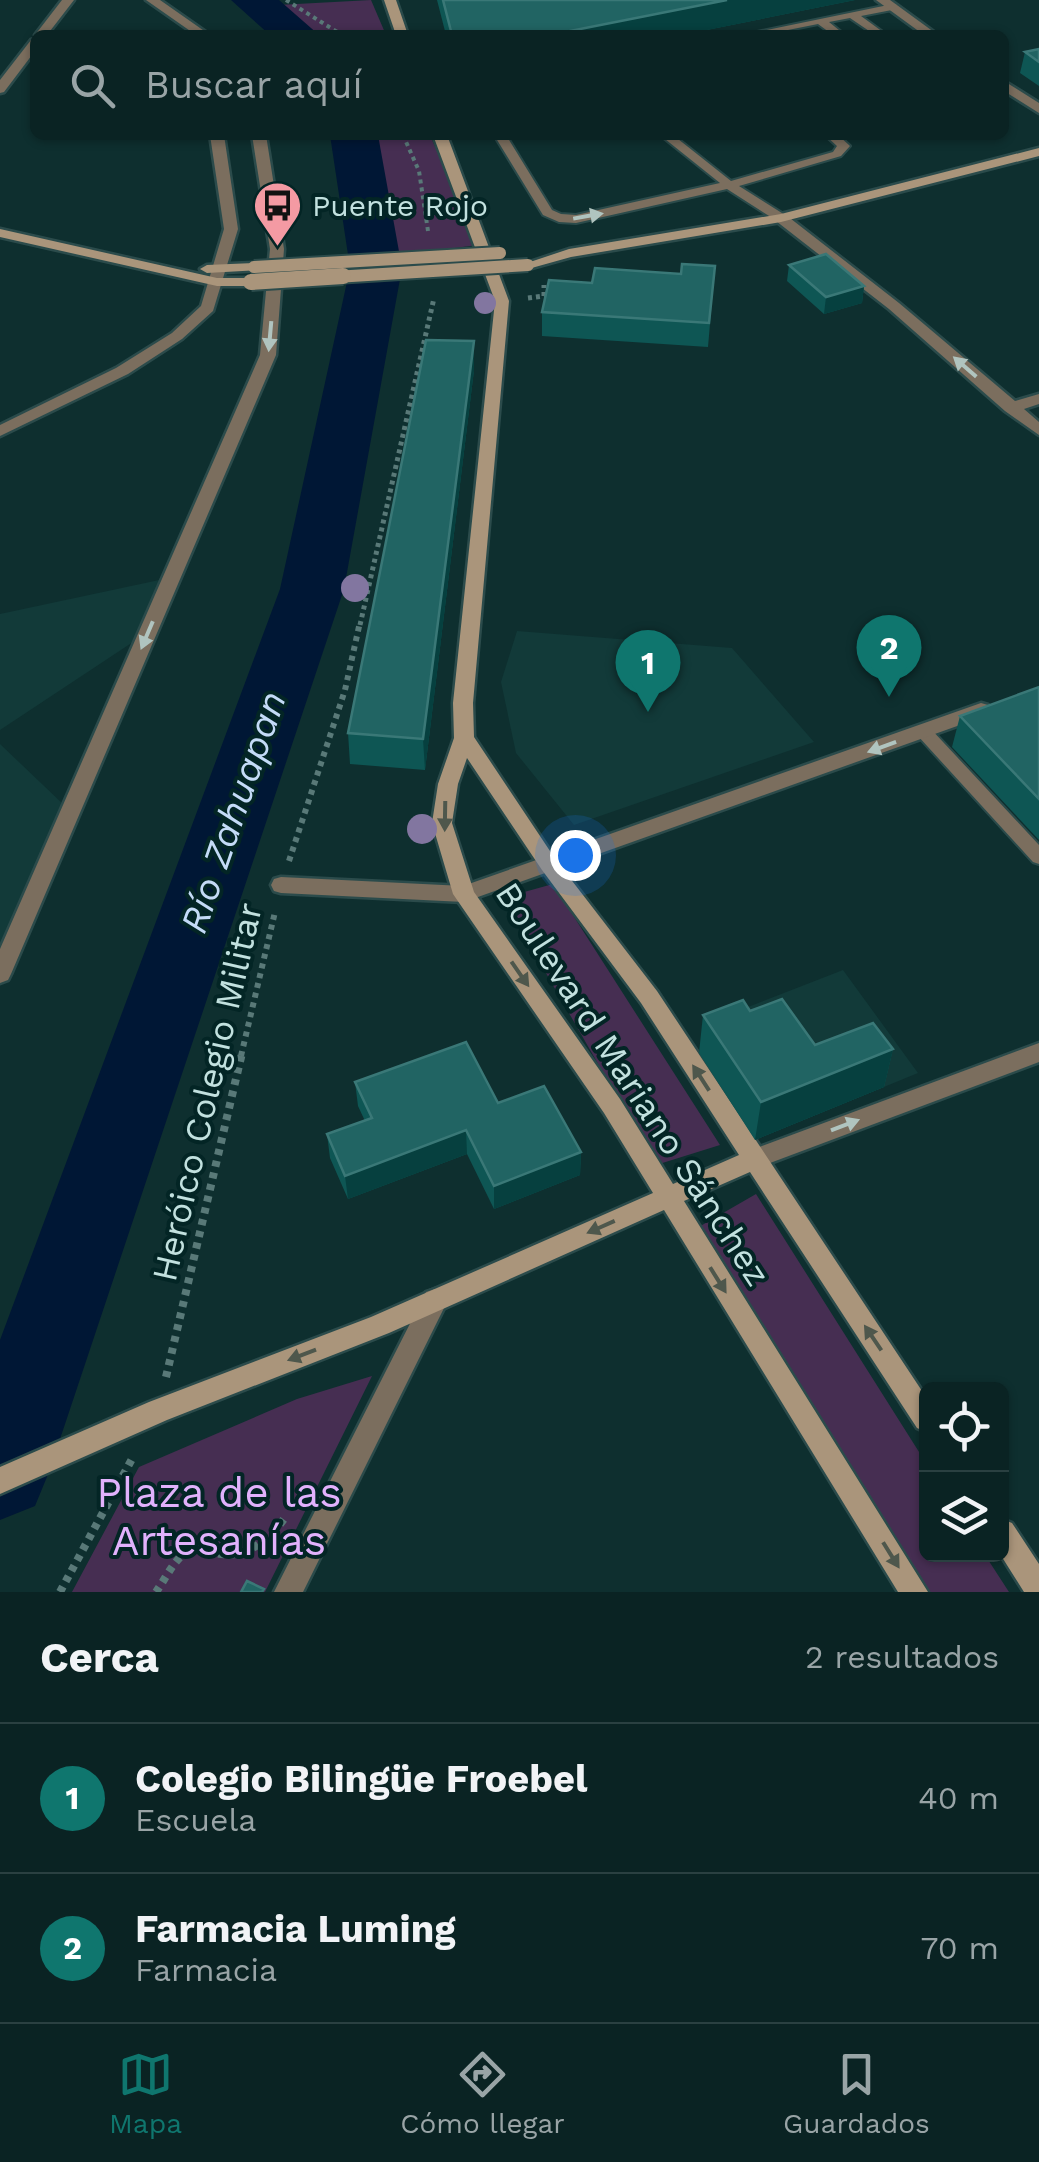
<!DOCTYPE html>
<html lang="es">
<head>
<meta charset="utf-8">
<style>
	body { margin:0; font-family:"Work Sans",sans-serif; background:#182f30; color:#f1f3f6 }
	.controls { position:absolute; right:30px; bottom:30px; display:grid; overflow:hidden; border-radius:15px; box-shadow:0 2px 8px #0004 }
	.controls button { width:90px; height:90px; display:grid; place-items:center; padding:0; border:0; border-bottom:2px solid #2a4041; background:#0a2323; color:#f1f3f6; font:50px sans-serif }
	.you { position:absolute; left:575px; top:855px; width:35px; height:35px; margin:-25px; border:8px solid #fff; border-radius:50%; background:#1a73e8; box-shadow:0 0 0 15px #1a73e833 }
	.badge { display:grid; place-items:center; width:65px; height:65px; border-radius:50%; background:#0f766e; color:#fff; font-size:32px; font-weight:700 }
	.pin { position:absolute; translate:-50% -82px; filter:drop-shadow(0 2px 5px #0008) }
	.pin::after { content:''; position:absolute; top:52px; width:35px; height:30px; background:inherit; clip-path:polygon(0 0,100% 0,50% 100%) }
	.list { margin:0; padding:0; list-style:none }
	h2 { display:flex; justify-content:space-between; align-items:center; height:130px; margin:0; padding:0 40px; font-size:42px }
	h2 small { font-size:32px; font-weight:400; color:#99a4a6 }
	.list li { display:grid; grid-template-columns:65px 1fr auto; gap:30px; align-items:center; box-sizing:border-box; height:150px; padding:0 40px; border-top:2px solid #2a4041 }
	.list b { display:block; font-size:38px; white-space:nowrap }
	.list p { margin:0; font-size:32px; white-space:nowrap; color:#99a4a6 }
	.list em { font-size:32px; font-style:normal; color:#99a4a6 }
	.icon { flex:none; width:55px; height:55px; fill:none; stroke:currentColor; stroke-width:2; stroke-linecap:round; stroke-linejoin:round }
	.map { position:relative; flex:none; width:1039px; height:1592px; overflow:hidden }
	.search { position:absolute; background:#0a2323; box-shadow:0 2px 8px #0004; left:30px; right:30px; top:30px; height:110px; display:flex; align-items:center; gap:25px; box-sizing:border-box; padding:0 35px; border-radius:15px; color:#99a4a6; font-size:38px }
	.sheet { height:430px; background:#0a2323 }
	nav { display:flex; justify-content:space-around; align-items:center; box-sizing:border-box; height:140px; border-top:2px solid #2a4041; background:#0a2323; font-size:28px; color:#99a4a6 }
	nav a { display:grid; justify-items:center; gap:5px }
	nav .on { color:#0f766e }
	.map>svg:first-child { display:block }
	.built { fill:#123a39 }
	.green { fill:#462e52 }
	.lines { fill:none; stroke-linecap:round; stroke-linejoin:round }
	.river { fill:#001735; fill-rule:evenodd }
	.lane-casing { stroke:#2b4b4b; stroke-width:4 }
	.street-casing { stroke:#2b4b4b; stroke-width:5 }
	.secondary-casing { stroke:#2b4b4b; stroke-width:5 }
	.path-far3 { stroke:#597978; stroke-width:4; stroke-dasharray:4 4; stroke-linecap:butt }
	.path-far2 { stroke:#597978; stroke-width:5; stroke-dasharray:4 4; stroke-linecap:butt }
	.path-far1 { stroke:#597978; stroke-width:6; stroke-dasharray:5 5; stroke-linecap:butt }
	.path { stroke:#597978; stroke-width:8; stroke-dasharray:6 6; stroke-linecap:butt }
	.lane { fill:#7b6e5e; fill-rule:evenodd }
	.street { fill:#7b6e5e; fill-rule:evenodd }
	.secondary { fill:#aa957b; fill-rule:evenodd }
	.secondary-bridge-far1-casing { stroke:#2b4b4b; stroke-width:16; stroke-linecap:butt }
	.secondary-bridge-casing { stroke:#2b4b4b; stroke-width:20; stroke-linecap:butt }
	.secondary-bridge-far1 { stroke:#aa957b; stroke-width:12 }
	.secondary-bridge { stroke:#aa957b; stroke-width:16 }
	.tree { fill:#8276a0 }
	.wall { fill:#0e5654 }
	.shaded-wall { fill:#06403f }
	.building { fill:#216463; stroke:#3a7877; stroke-width:2.5 }
	.oneway { fill:#b0c4bf }
	.oneway2 { fill:#4e574c }
	.labels { text-anchor:middle; stroke-width:8; stroke-linejoin:round; paint-order:stroke }
	.far-poi-label { font-size:30px; fill:#c2e1df; stroke:#032525; text-anchor:start }
	.street-label { font-size:35px; fill:#c2e1df; stroke:#032525 }
	.water-label { font-size:38px; font-style:italic; fill:#c4dbf7; stroke:#032525 }
	.near-park-label { font-size:42px; fill:#e1b1fc; stroke:#032525 }
</style>
</head>
<body>
<div class="map">
<svg width="1039" height="1592" viewBox="0 0 1039 1592">
	<rect width="100%" height="100%" fill="#0e2f2f"/>
	<!-- built -->
	<path class="built" d="M164 579 139 638 0 730V614Z
		M517 631 732 648 814 742 574 825 516 753 501 682Z
		M0 744 64 805 0 945Z
		M843 970 918 1073 755 1140 699 1053 738 1039 743 1009Z"/>
	<!-- green -->
	<path class="green" d="M371 0 386 35H312L278 5Z
		M374 135H430L478 245 393 256Z
		M553 884 720 1145 656 1165 503 898Z
		M756 1194 926 1463V1554L985 1555 1009 1592H928L697 1228Z
		M372 1376 265 1592H72L139 1467 297 1399Z"/>
	<g class="lines">
		<!-- river -->
		<path class="river" d="M231 0H279L319 35H270Z
			M330 135H378L402 268 344 589 49 1472 35 1506 0 1520V1340L280 589 350 268Z"/>
		<defs>
			<path id="lane" d="M893 4 897 5V9L861 16 887 35H875L850 18 829 22 845 35H833L818 24 763 35H743Z
				M494 135H506L552 210 561 214 576 215 720 183 660 135H673L731 181 833 152 837 146 825 135H838L850 146 841 156 739 186 785 215V221H777L727 189 576 223 559 222 543 215Z
				M924 726 930 728 1039 845V864L1033 862 918 736 916 732Z"/>
			<path id="street" d="M62 0H74L47 35H35Z
				M146 0H160L210 35H196Z
				M876 0H890L938 35H924Z
				M35 39V51L4 92 0 93V80L31 40Z
				M1004 81 1039 103V113L1004 91Z
				M210 135H224L238 229 213 311 182 339 128 374 0 436V425L116 368 172 333 201 306 224 229Z
				M252 135H266L284 249 276 355 11 974 8 980 0 983V949L260 355 270 249Z
				M776 215H786L899 303 1015 401 1039 394V404L1024 409 1039 422V435L1005 411 889 309 776 221Z
				M981 703 988 705 991 710 988 715 464 902 281 893 274 891 271 885 274 879 281 877 463 886Z
				M1039 1043V1062L754 1169 746 1166 742 1159 746 1152Z
				M435 1289 444 1292 448 1300 303 1592H274L426 1292Z"/>
			<path id="secondary" d="M384 0H396L408 35H396Z
				M433 135H447L509 301 473 703 474 737 556 860 657 991 926 1397V1432L917 1428 750 1172 684 1201 928 1592H898L664 1210 389 1333 167 1420 0 1494V1467L149 1402 371 1317 653 1193 604 1113 453 894 432 823 438 784 454 738 453 703 495 301ZM467 758 542 870 641 1003 739 1155 673 1184 620 1099 474 892 452 823 458 784Z
				M1039 148V156L781 222 571 257 528 269 521 265 569 249 781 214Z
				M0 229 217 278H251L258 282 251 286H217L0 237Z
				M254 263 261 267 259 270 207 273 200 269 207 265Z
				M1002 1519 1012 1523 1039 1564V1592H1024L1000 1554Z"/>
		</defs>
		<!-- lane casing -->
		<use href="#lane" class="lane-casing"/>
		<!-- street casing -->
		<use href="#street" class="street-casing"/>
		<!-- secondary casing -->
		<use href="#secondary" class="secondary-casing"/>
		<!-- path-far3 -->
		<path class="path-far3" d="M286 0 342 35
			M403 135 419 171 428 231"/>
		<!-- path-far2 -->
		<path class="path-far2" d="M528 298 544 296V285
			M360 625 434 298"/>
		<!-- path-far1 -->
		<path class="path-far1" d="M289 861 345 690 360 622
			M241 1056 275 912"/>
		<!-- path -->
		<path class="path" d="M166 1377 242 1053
			M60 1592 133 1457
			M156 1592C166 1578 176 1555 192 1549 201 1546 208 1551 216 1553 244 1560 268 1541 284 1519"/>
		<!-- lane -->
		<use href="#lane" class="lane"/>
		<!-- street -->
		<use href="#street" class="street"/>
		<!-- secondary -->
		<use href="#secondary" class="secondary"/>
		<defs>
			<path id="secondary-bridge-far1" d="M254 267 500 253
				M303 279 528 265"/>
			<path id="secondary-bridge" d="M251 282 343 276"/>
		</defs>
		<!-- secondary-bridge-far1 casing -->
		<use href="#secondary-bridge-far1" class="secondary-bridge-far1-casing"/>
		<!-- secondary-bridge casing -->
		<use href="#secondary-bridge" class="secondary-bridge-casing"/>
		<!-- secondary-bridge-far1 -->
		<use href="#secondary-bridge-far1" class="secondary-bridge-far1"/>
		<!-- secondary-bridge -->
		<use href="#secondary-bridge" class="secondary-bridge"/>
	</g>
	<!-- trees -->
	<g class="tree">
		<circle cx="485" cy="303" r="11"/>
		<circle cx="355" cy="588" r="14"/>
		<circle cx="422" cy="829" r="15"/>
	</g>
	<!-- wall -->
	<path class="wall" d="M437 0H855L682 35H446Z
		M1039 49V86L1020 73 1025 52Z
		M789 265 864 286 862 303 824 314 787 281Z
		M715 266 708 347 542 336V312L592 283 681 274Z
		M474 370 425 770 350 764 348 733Z
		M1039 687V840L952 747 960 716Z
		M750 1011 815 1045 893 1049 884 1087 755 1140 699 1053 703 1015Z
		M355 1082 498 1103 581 1152 580 1175 494 1209 467 1154 348 1199 330 1158 327 1134 365 1121 358 1106Z"/>
	<!-- shaded-wall -->
	<path class="shaded-wall" d="M727 0H855L682 35H550Z
		M864 286 862 303 824 314 826 297Z
		M474 341V370L425 770 423 739Z
		M893 1049 884 1087 755 1140 761 1102Z
		M466 1130 467 1154 348 1199 345 1176Z
		M581 1152 580 1175 494 1209V1186Z"/>
	<!-- building -->
	<path class="building" d="M443 0H727L550 35H452Z
		M1039 49V62L1025 52Z
		M826 254 864 286 826 297 789 265Z
		M682 264 715 266 709 323 542 312 549 280 592 283 595 268 681 274Z
		M426 340 474 341 423 739 348 733Z
		M1039 687V799L960 716Z
		M782 999 815 1045 873 1023 893 1049 761 1102 703 1015 743 1000 750 1011Z
		M466 1042 498 1103 544 1086 581 1152 494 1186 466 1130 345 1176 327 1134 372 1118 355 1082Z
		M247 1581 264 1589 262 1592H241Z"/>
	<!-- one-way arrows -->
	<defs><path id="oneway-solid" d="M-6-.8H1V-3.2L6.5 0L1 3.2V.8H-6Z" transform="scale(2.5)"/></defs>
	<g class="oneway">
		<use href="#oneway-solid" transform="translate(588 216) rotate(-10)"/>
		<use href="#oneway-solid" transform="translate(270 336) rotate(95)"/>
		<use href="#oneway-solid" transform="translate(965 367) rotate(-139)"/>
		<use href="#oneway-solid" transform="translate(147 635) rotate(113)"/>
		<use href="#oneway-solid" transform="translate(882 747) rotate(160)"/>
		<use href="#oneway-solid" transform="translate(845 1125) rotate(-21)"/>
	</g>
	<g class="oneway2">
		<use href="#oneway-solid" transform="translate(445 816) rotate(91)"/>
		<use href="#oneway-solid" transform="translate(520 974) rotate(55)"/>
		<use href="#oneway-solid" transform="translate(701 1078) rotate(-123)"/>
		<use href="#oneway-solid" transform="translate(601 1227) rotate(156)"/>
		<use href="#oneway-solid" transform="translate(718 1280) rotate(58)"/>
		<use href="#oneway-solid" transform="translate(873 1338) rotate(-124)"/>
		<use href="#oneway-solid" transform="translate(302 1355) rotate(159)"/>
		<use href="#oneway-solid" transform="translate(891 1555) rotate(58)"/>
	</g>
	<!-- icons -->
	<defs>
		<symbol id="bus-pin" viewBox="-11 -11 22 30"><path d="M0 17L-7.5 6A9.5 9.5 0 1 1 7.5 6Z" fill="#f49aa3" stroke="#032525"/><path d="M-5-6H5V4H4V6H2V4H-2V6H-4V4H-5ZM-3.5-4V0h7V-4ZM-3.5 1.2v1.5H-2V1.2ZM2 1.2v1.5H3.5V1.2Z" fill="#111"/></symbol>
	</defs>
	<g fill-rule="evenodd">
		<use href="#bus-pin" x="250" y="178" width="55" height="75"/>
	</g>
	<g class="labels">
		<!-- far-poi labels -->
		<g class="far-poi-label">
			<text x="312" y="216">Puente Rojo</text>
		</g>
		<!-- street labels -->
		<g class="street-label">
			<text transform="translate(633 1084) rotate(57)" y="12">Boulevard Mariano Sánchez</text>
			<text transform="translate(207 1092) rotate(-77)" y="12">Heróico Colegio Militar</text>
		</g>
		<!-- water labels -->
		<g class="water-label">
			<text transform="translate(233 812) rotate(-71)" y="13">Río Zahuapan</text>
		</g>
		<!-- near-park labels -->
		<g class="near-park-label">
			<text x="219" y="1507">Plaza de las<tspan x="219" dy="48">Artesanías</tspan></text>
		</g>
	</g>
</svg>
<div class="controls">
<button><svg class="icon" aria-label="locate" viewBox="0 0 24 24"><circle cx="12" cy="12" r="6"/><path d="M12 2v4M12 18v4M2 12h4M18 12h4"/></svg></button>
<button><svg class="icon" aria-label="layers" viewBox="0 0 24 24"><path d="M12 4l9 5-9 5-9-5zM3 14l9 5 9-5"/></svg></button>
</div>
<div class="you"></div>
<div class="pin badge" style="left:648px;top:712px">1</div>
<div class="pin badge" style="left:889px;top:697px">2</div>
<div class="search"><svg class="icon" aria-label="search" viewBox="0 0 24 24"><circle cx="10" cy="10" r="6"/><path d="M15 15l6 6"/></svg>Buscar aquí</div>
</div>
<section class="sheet">
<h2>Cerca<small>2 resultados</small></h2>
<ul class="list">
<li><span class="badge">1</span><div><b>Colegio Bilingüe Froebel</b><p>Escuela</p></div><em>40 m</em></li>
<li><span class="badge">2</span><div><b>Farmacia Luming</b><p>Farmacia</p></div><em>70 m</em></li>
</ul>
</section>
<nav>
<a class="on"><svg class="icon" aria-label="map" viewBox="0 0 24 24"><path d="M3 6l6-2 6 2 6-2v14l-6 2-6-2-6 2zM9 4v14M15 6v14"/></svg>Mapa</a>
<a><svg class="icon" aria-label="directions" viewBox="0 0 24 24"><path d="M12 3l9 9-9 9-9-9zM9 14v-3h6M13 9l2 2-2 2"/></svg>Cómo llegar</a>
<a><svg class="icon" aria-label="saved" viewBox="0 0 24 24"><path d="M7 4h10v16l-5-4-5 4z"/></svg>Guardados</a>
</nav>
</body>
</html>
